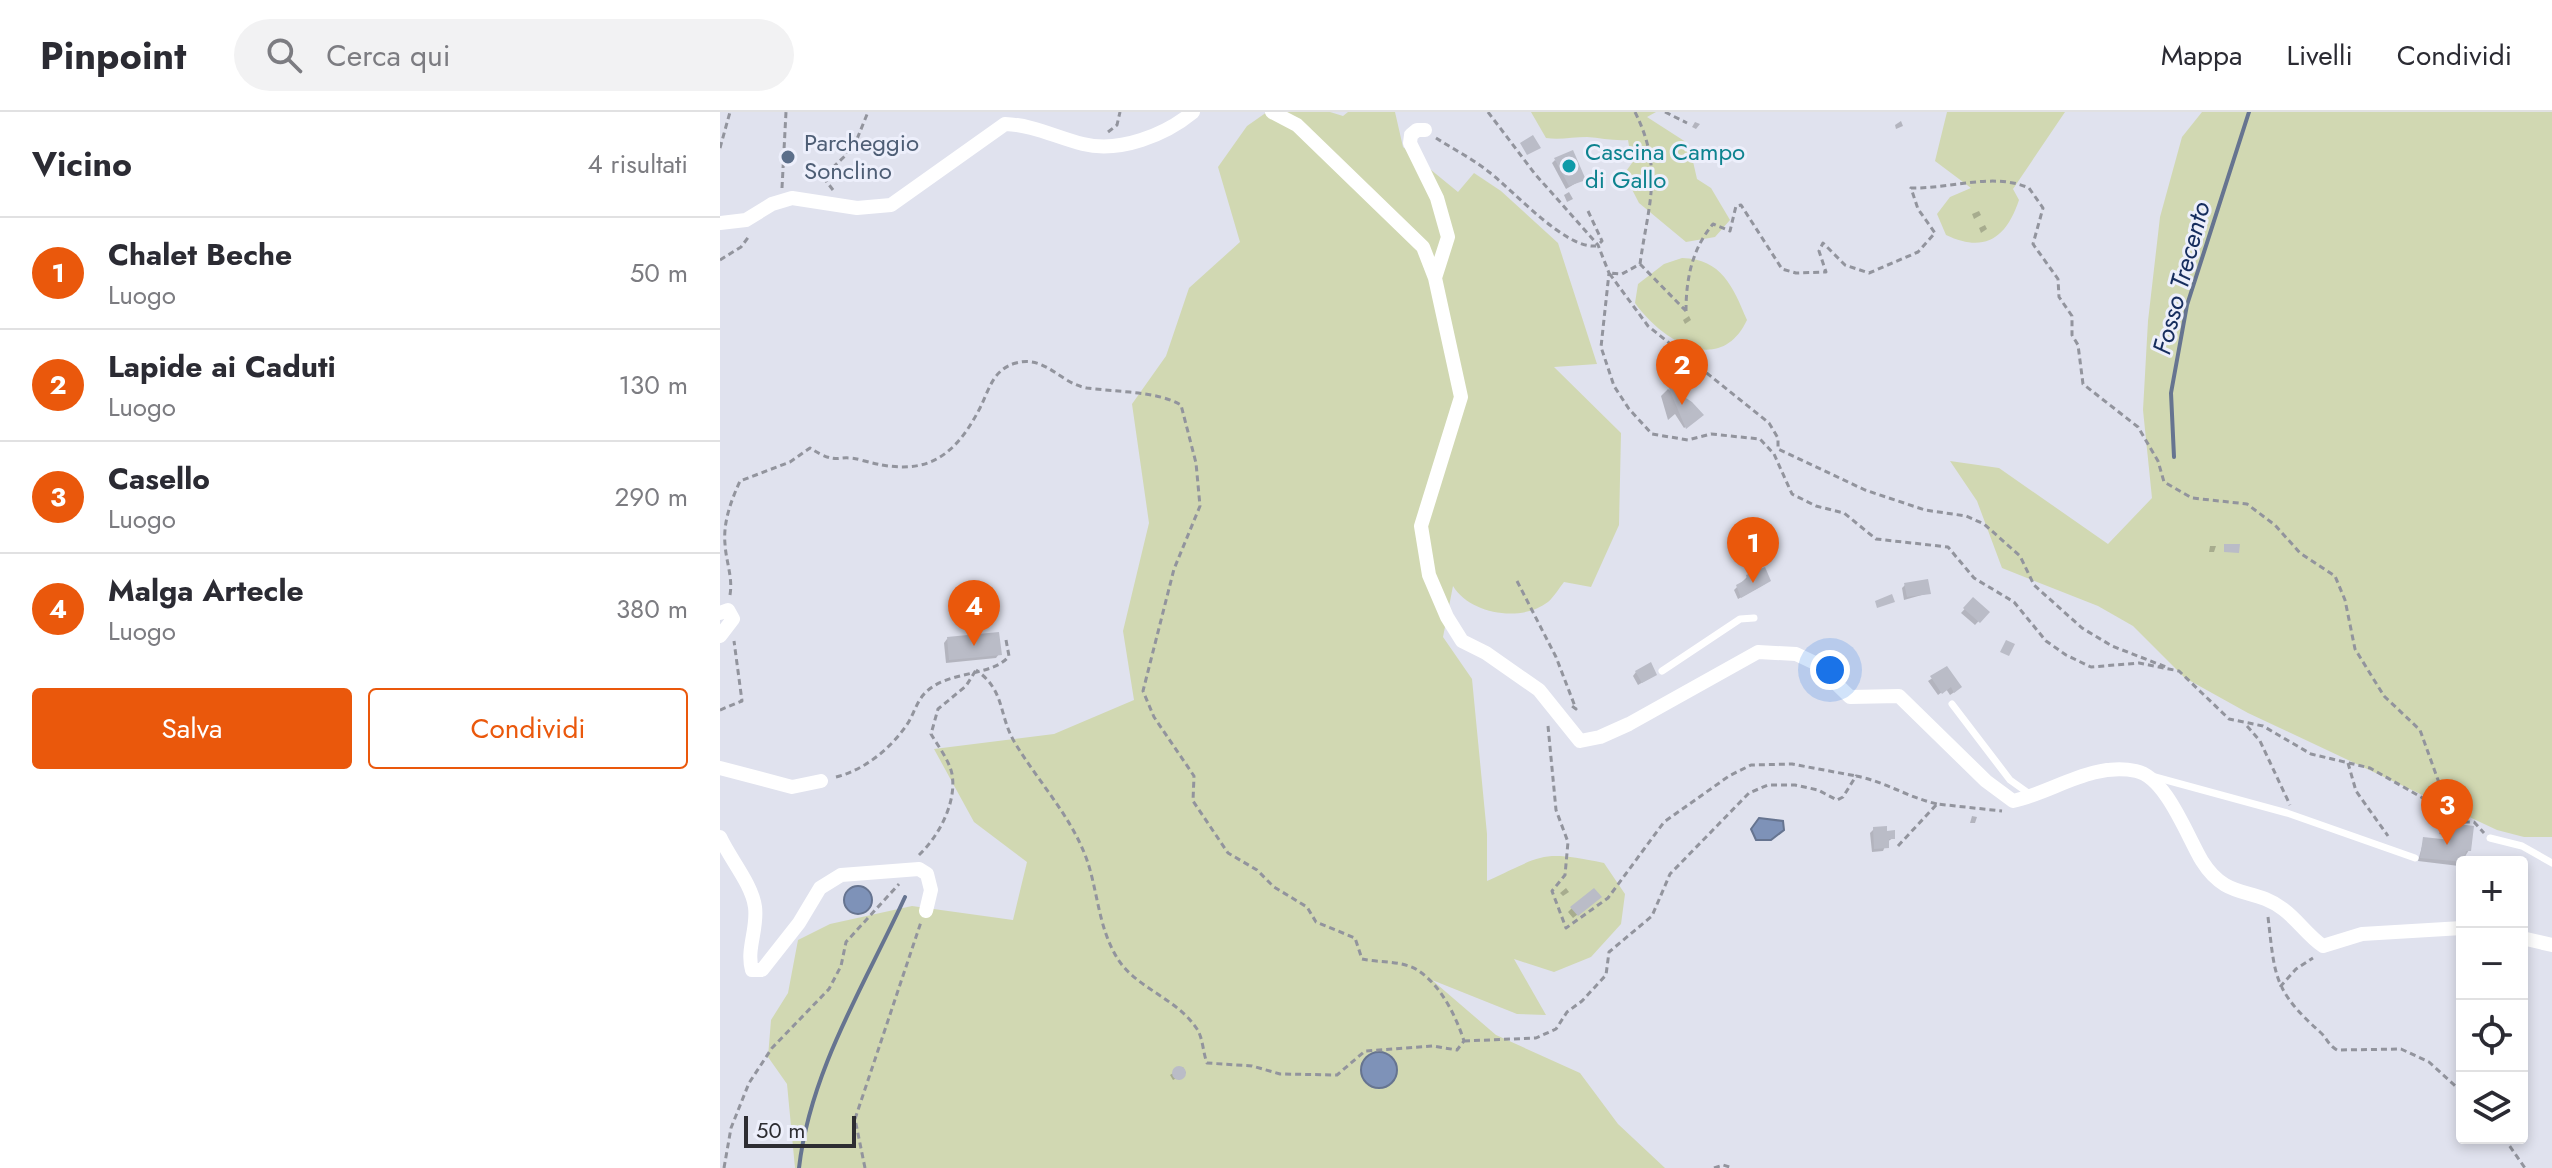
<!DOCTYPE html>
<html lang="it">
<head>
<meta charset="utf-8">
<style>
	body { margin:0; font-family:Jost,sans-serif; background:#f2f2f3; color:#2b2b33 }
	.controls { position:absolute; right:24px; bottom:24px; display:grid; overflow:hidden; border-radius:8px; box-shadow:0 4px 12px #0003 }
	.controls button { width:72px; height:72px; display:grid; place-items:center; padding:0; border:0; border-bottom:2px solid #e1e1e2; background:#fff; color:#2b2b33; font:40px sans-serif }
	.scale { position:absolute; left:24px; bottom:20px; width:112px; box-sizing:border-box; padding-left:8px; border:4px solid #2d2d32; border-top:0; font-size:22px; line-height:28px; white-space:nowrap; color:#2d2d32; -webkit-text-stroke:6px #edeffb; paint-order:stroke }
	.you { position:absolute; left:1110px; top:558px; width:28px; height:28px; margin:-20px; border:6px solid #fff; border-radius:50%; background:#1a73e8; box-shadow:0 0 0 12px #1a73e833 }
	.badge { display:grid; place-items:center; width:52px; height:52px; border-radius:50%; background:#ea580c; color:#fff; font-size:26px; font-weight:700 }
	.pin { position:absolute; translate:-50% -66px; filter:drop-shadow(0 2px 4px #0008) }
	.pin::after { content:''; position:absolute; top:42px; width:28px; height:24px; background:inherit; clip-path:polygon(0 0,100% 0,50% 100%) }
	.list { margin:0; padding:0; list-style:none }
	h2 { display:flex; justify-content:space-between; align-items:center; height:104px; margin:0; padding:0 32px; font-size:34px }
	h2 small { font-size:26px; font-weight:400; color:#7c7c81 }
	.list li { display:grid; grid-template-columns:52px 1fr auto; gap:24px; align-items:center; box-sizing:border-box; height:112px; padding:0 32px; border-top:2px solid #e1e1e2 }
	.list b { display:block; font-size:30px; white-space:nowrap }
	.list p { margin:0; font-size:26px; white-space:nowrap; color:#7c7c81 }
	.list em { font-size:26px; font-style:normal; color:#7c7c81 }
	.actions { display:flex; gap:16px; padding:24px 32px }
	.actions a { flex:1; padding:18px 0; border:2px solid #ea580c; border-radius:8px; text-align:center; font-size:28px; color:#ea580c }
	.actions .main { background:#ea580c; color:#fff }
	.icon { flex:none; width:44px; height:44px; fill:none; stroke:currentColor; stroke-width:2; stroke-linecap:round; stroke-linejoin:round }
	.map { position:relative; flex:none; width:1832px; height:1056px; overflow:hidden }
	header { display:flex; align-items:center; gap:48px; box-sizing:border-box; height:112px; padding:0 40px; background:#fff; border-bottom:2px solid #e1e1e2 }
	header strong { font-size:38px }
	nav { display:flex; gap:44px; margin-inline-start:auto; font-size:28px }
	.search { width:560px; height:72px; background:#f2f2f3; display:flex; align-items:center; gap:20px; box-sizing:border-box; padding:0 28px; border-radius:44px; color:#7c7c81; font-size:30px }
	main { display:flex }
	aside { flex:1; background:#fff }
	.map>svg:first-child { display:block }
	.green { fill:#d1d8b2 }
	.water { fill:#7e92b8; stroke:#667490; stroke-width:2 }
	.shadow { fill:#0003 }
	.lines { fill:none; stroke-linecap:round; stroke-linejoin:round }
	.stream { stroke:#667490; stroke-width:4 }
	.building { fill:#babcc7 }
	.path { stroke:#92949d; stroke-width:3; stroke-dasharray:6 4; stroke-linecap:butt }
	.service { stroke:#fff; stroke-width:7 }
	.minor { stroke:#fff; stroke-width:14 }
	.service-dot { fill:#5c6f8a; stroke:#edeffb; stroke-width:3 }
	.culture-dot { fill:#0f9aa8; stroke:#edeffb; stroke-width:3 }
	.labels { text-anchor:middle; stroke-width:6; stroke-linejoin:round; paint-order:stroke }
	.service-label { font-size:24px; fill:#4e5e75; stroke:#edeffb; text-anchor:start }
	.culture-label { font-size:24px; fill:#0d838f; stroke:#edeffb; text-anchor:start }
	.water-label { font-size:26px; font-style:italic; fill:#162d5e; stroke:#edeffb }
</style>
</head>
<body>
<header>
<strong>Pinpoint</strong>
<div class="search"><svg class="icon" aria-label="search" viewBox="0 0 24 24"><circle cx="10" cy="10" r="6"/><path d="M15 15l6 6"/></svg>Cerca qui</div>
<nav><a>Mappa</a><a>Livelli</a><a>Condividi</a></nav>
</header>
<main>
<aside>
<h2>Vicino<small>4 risultati</small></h2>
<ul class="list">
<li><span class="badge">1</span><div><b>Chalet Beche</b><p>Luogo</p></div><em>50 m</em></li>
<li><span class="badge">2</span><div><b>Lapide ai Caduti</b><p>Luogo</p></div><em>130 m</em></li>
<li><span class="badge">3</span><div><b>Casello</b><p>Luogo</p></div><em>290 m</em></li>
<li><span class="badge">4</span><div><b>Malga Artecle</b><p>Luogo</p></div><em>380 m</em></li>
</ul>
<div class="actions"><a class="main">Salva</a><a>Condividi</a></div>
</aside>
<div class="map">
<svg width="1832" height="1056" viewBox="0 0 1832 1056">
	<rect width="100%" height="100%" fill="#e0e2ee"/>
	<!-- green -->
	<path class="green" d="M547 0H610L623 4 628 0H675L683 35 738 80 754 61 781 79 838 131 877 252 834 255 901 321 899 413 871 475 844 470C839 476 834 485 828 490 801 511 750 502 733 474L723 525 752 567 767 722V769C824 743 820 738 884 751L905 782 901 812 871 845 834 860 794 847 826 903 797 902 712 868 776 923 860 961 898 1012 945 1056H75L67 972 48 945 51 908 68 881 78 828 110 812 192 794 293 808 307 750 254 710 214 637 334 622 414 588 403 519 429 411 412 292 446 244 469 176 520 130 498 55 527 14Z
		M811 0H936L927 5 969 32 977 67 991 76 1010 108 995 125 966 130 919 91 904 62 912 51 908 28C893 29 881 26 867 25 853 25 840 28 826 26Z
		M1227 0H1345L1293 77 1299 88C1286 127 1264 141 1226 123L1217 102 1230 85 1251 76 1215 49Z
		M1482 0H1832V725H1804L1777 718 1528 601 1465 566 1413 514 1378 494 1282 456 1257 389 1230 349 1279 356 1388 432 1432 386 1423 298 1428 209 1440 105 1462 25Z
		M962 146C1002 147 1013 175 1027 208 1000 265 942 229 915 191L918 172 944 152Z"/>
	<!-- water -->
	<path class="water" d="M1039 706 1063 709 1064 718 1051 728H1036L1031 717Z
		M124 788a14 14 0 1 1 28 0a14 14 0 1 1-28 0Z
		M641 958a18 18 0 1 1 36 0a18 18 0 1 1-36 0Z"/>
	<!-- shadow -->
	<path class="shadow" d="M1181 9 1183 14 1176 17 1175 13Z
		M975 10 980 12 976 17 972 15Z
		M835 48 863 67 846 77 832 51Z
		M849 80 853 87 847 90 844 83Z
		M1259 99 1261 103 1254 107 1252 102Z
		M1265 113 1267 117 1261 121 1259 116Z
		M969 204 971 208 965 212 963 208Z
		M948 277 981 303 964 316 955 302 948 308 941 284Z
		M1490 434H1496L1494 440H1489Z
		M1027 465 1045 472 1018 487 1014 478Z
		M1185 473 1209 481 1184 488 1182 476Z
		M1253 488 1267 500 1255 513 1241 501Z
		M227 527 279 542 276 546 226 551 224 531Z
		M1227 557 1236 579 1230 583 1226 577 1218 583 1208 569Z
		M916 560 935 563 918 573 913 564Z
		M1252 704 1257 705 1255 711H1250Z
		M1723 712 1749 738 1739 754 1698 749 1704 727 1729 730 1730 724 1719 722Z
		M1154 717 1173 726 1167 730 1163 739 1152 740 1150 721Z
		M846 776 849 780 843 784 840 781Z
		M876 788 853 806 848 800 852 796Z
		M463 955 466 961 453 968 450 963Z"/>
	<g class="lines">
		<!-- stream -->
		<path class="stream" d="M1454 345 1451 281 1467 193 1529 0
			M79 1056C90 959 145 872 185 785"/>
	</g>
	<!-- building -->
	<path class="building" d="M813 23 821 36 807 43 800 31Z
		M853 38 866 68 849 74 834 46Z
		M948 274 972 290 984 303 966 317Z
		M1504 432H1520L1519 441 1504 440Z
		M1045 455 1051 469 1021 486 1016 473 1027 467 1026 463Z
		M1208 467 1211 482 1187 485 1184 471Z
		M1172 482 1175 490 1157 496 1155 489Z
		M1253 485 1270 500 1260 511 1243 496Z
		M279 520 282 543 229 548 227 525Z
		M1286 528 1295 532 1289 544 1280 540Z
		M931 550 937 563 922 571 915 559Z
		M1227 554 1242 575 1234 581 1231 575 1222 582 1210 564Z
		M1723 710 1754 714 1751 739H1746L1744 750 1700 746 1703 725 1731 728 1732 721 1721 719Z
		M1167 714V719L1175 718V727H1169V736L1154 737 1153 715Z
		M874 776 882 785 858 804 850 795Z
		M452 961a7 7 0 1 1 14 0a7 7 0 1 1-14 0Z"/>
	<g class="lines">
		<!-- path -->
		<path class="path" d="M768 0 815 62 878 133 889 161 881 235 894 274 909 297 932 322 968 328 991 322 1040 327 1054 342 1072 382 1096 394 1124 401 1156 427 1228 435 1254 466 1294 490 1326 529 1346 543 1371 555 1419 551 1459 559 1509 607 1543 614 1591 642 1650 656 1745 710H1754L1764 721
			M915 0C944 58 928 93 920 152L902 162 889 161 928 214 1049 311 1058 326V337L1145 378 1205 398 1246 404 1264 412 1300 444 1314 473 1362 516 1392 534 1446 555
			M945 0 967 11
			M388 20 397 13 400 0
			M716 26C733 37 753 47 769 60 794 79 845 137 876 134
			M0 36 10 0
			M62 76 66 0
			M113 78 103 65 126 43 129 31 137 27 148 0
			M868 99 882 129 878 133
			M0 148 21 135 30 123
			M920 152 966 199
			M966 199C966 167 972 137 993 112L1010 119 1016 94 1021 93 1062 157 1076 161 1106 160 1099 139 1103 131 1125 153 1149 161 1198 140 1215 121 1198 97 1191 76C1231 77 1273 60 1309 76L1323 96 1313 132 1338 167 1339 185 1352 204V223L1358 233 1363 272 1418 315 1438 349 1444 370 1472 386 1527 392 1555 413 1580 441 1615 464 1625 488 1635 537 1664 584 1700 618 1718 668 1732 689 1735 704
			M797 469 836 545 856 597 852 594
			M10 483C13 465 6 450 5 432 3 410 11 389 20 369L70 350 90 336C120 355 115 341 141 348 200 365 231 352 260 296 269 278 273 257 296 251 326 243 339 271 367 276 395 280 438 279 461 293L476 351 480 394 454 457 423 579 434 605 474 664 473 689 508 741 537 758 554 775 587 795 596 810 635 826 642 847C659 851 683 848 699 859 721 874 736 904 744 929L737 938 713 934 645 939 617 963 560 962 532 954 487 951C483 941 483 926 477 917 456 885 414 876 396 844 379 815 378 783 368 751 353 706 319 671 295 631 278 603 286 579 256 558
			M0 598 22 589 14 529
			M828 614 836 698 848 730 845 763 832 779 846 816 888 786 944 710 1009 664 1031 653 1072 652 1136 664
			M1527 614 1540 629 1570 693
			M1628 651 1636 679 1668 724
			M116 665C144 658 169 638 186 614 193 605 196 590 205 581 227 558 273 565 289 544L286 528
			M1178 734 1217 692 1282 699
			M199 743C219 724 237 690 232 662 229 648 218 634 211 622L218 597 246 574 256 558
			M1548 805C1555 864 1553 878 1600 920 1607 926 1608 933 1617 938L1681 937 1709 950 1742 980
			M1560 875 1576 857 1593 846
			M744 929 816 926 836 917 847 900 862 889 886 863 889 840 932 804 950 762 1029 681 1048 673H1075L1098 678 1117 688 1123 685 1136 664C1166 670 1187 685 1217 692
			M1784 1026 1805 1056
			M4 1056 11 1016 29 971 52 936 109 877 121 854 126 830 179 772
			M145 1056 135 1007 201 810
			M994 1056 1003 1053 1013 1056"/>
		<!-- service -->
		<path class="service" d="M942 559 1020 507 1034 506
			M1232 592 1290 668 1311 683
			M1435 665 1567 701 1695 746
			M1770 726 1802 734 1832 751"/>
		<!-- minor -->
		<path class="minor" d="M552 0 577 13 703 135 715 166 741 285 701 414 709 463 727 505 742 529 766 541 819 578 860 629 880 625 909 612 1038 540 1076 542 1095 551 1130 585 1179 584 1266 669 1293 689C1334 680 1371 650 1416 659 1446 665 1467 724 1482 749 1507 789 1533 774 1563 797 1578 808 1588 824 1603 834L1642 822 1742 816
			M705 18H697L691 23 690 31 717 86 728 125 715 166
			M0 111 26 108 52 92 72 86 137 96 171 93 285 12C314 13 335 25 363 32 400 41 445 23 473 0
			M0 501 8 498 13 507 0 524
			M0 656 72 675 101 669
			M0 725C10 747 32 772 35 795 38 817 26 837 32 858H42L79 811 100 776 121 763 199 757 207 762 211 778 206 799
			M1802 826 1832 833"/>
	</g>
	<!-- markers -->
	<circle class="service-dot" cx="68" cy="45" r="8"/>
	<circle class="culture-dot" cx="849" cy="54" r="8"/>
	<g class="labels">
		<!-- service labels -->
		<g class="service-label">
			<text x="84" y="39">Parcheggio<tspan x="84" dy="28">Sonclino</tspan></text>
		</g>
		<!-- culture labels -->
		<g class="culture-label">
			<text x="865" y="48">Cascina Campo<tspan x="865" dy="28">di Gallo</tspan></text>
		</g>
		<!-- water labels -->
		<g class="water-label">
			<text transform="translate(1461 166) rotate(-75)" y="9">Fosso Trecento</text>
		</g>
	</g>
</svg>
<div class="controls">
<button>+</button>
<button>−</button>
<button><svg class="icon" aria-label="locate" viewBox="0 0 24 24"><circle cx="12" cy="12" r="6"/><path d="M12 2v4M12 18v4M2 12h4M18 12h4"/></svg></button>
<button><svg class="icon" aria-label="layers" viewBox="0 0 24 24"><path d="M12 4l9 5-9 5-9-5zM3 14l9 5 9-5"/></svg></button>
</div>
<div class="scale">50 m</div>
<div class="you"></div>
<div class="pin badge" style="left:1033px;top:471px">1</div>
<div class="pin badge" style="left:962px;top:293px">2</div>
<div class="pin badge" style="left:1727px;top:733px">3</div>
<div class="pin badge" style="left:254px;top:534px">4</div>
</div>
</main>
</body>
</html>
